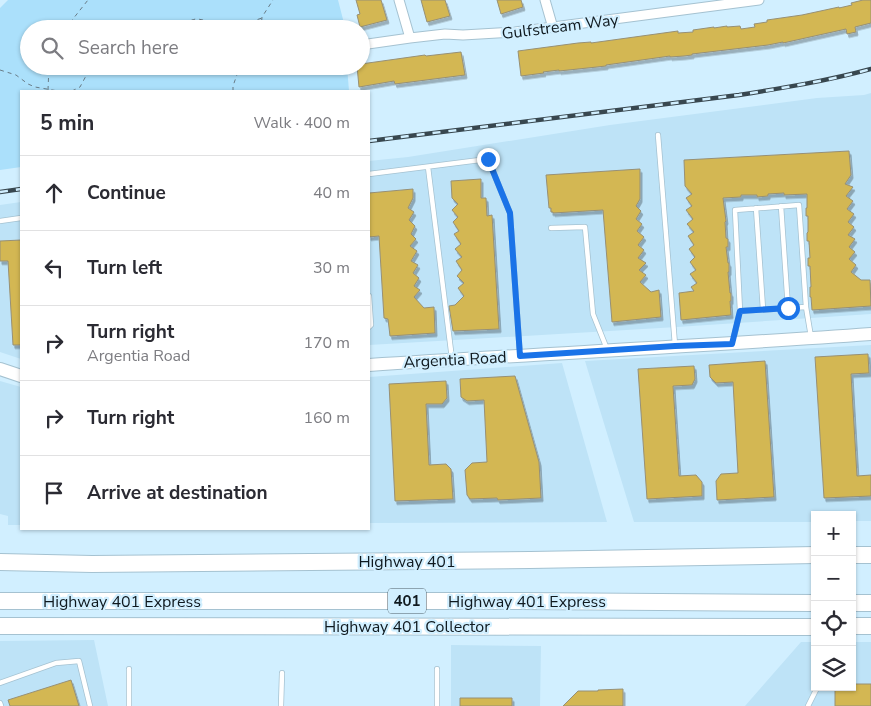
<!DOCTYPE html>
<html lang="en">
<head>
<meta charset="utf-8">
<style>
	body { margin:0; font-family:"Nunito Sans",sans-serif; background:#f2f2f3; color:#2b2b33 }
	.controls { position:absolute; right:15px; bottom:15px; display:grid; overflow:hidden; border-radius:0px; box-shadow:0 1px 4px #0004 }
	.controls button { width:45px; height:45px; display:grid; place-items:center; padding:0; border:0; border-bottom:1px solid #e1e1e2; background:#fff; color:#2b2b33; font:25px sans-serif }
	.stop { position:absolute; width:15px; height:15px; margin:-11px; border:4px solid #1a73e8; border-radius:50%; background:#fff }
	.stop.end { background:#1a73e8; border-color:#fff; box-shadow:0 1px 5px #0008 }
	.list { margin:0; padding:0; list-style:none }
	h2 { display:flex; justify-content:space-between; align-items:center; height:65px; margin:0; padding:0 20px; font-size:21px }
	h2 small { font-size:16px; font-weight:400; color:#7c7c81 }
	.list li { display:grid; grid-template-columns:32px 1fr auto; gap:15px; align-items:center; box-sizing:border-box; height:75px; padding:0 20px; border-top:1px solid #e1e1e2 }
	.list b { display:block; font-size:19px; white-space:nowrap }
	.list p { margin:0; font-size:16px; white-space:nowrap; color:#7c7c81 }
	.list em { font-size:16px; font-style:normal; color:#7c7c81 }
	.icon { flex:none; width:28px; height:28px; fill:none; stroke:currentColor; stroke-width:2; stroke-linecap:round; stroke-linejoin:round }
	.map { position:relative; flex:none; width:871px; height:706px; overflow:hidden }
	.search { position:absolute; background:#fff; box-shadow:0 1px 4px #0004; left:20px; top:20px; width:350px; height:55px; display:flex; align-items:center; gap:12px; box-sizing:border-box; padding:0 18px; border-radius:28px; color:#7c7c81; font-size:19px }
	.panel { position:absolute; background:#fff; box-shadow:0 1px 4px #0004; left:20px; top:90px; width:350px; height:440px; border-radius:0px }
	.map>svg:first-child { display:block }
	.built { fill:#bee3f7 }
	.green { fill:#abe0fb }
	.building { fill:#d3b752; stroke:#979076; filter:url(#shadow) }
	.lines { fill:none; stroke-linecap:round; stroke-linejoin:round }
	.lane-casing { stroke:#a5c2d1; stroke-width:6 }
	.street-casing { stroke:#a5c2d1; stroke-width:11 }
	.secondary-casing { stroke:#a5c2d1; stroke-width:14 }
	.highway-casing { stroke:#a5c2d1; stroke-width:18 }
	.path { stroke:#697c87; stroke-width:1; stroke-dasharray:4 4; stroke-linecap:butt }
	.lane { stroke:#fff; stroke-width:4.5 }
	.street { stroke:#fff; stroke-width:9 }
	.secondary { stroke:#fff; stroke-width:12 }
	.highway { stroke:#fff; stroke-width:16 }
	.rail-casing { stroke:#38474f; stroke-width:4.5 }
	.rail { stroke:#d1efff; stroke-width:2.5; stroke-dasharray:8; stroke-linecap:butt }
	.route { stroke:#1a73e8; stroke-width:6 }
	.labels { text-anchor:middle; stroke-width:4.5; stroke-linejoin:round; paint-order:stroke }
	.shield { fill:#d1efff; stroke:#495962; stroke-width:1 }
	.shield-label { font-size:15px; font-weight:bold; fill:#0f191f }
	.street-label { font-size:16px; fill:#0f191f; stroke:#d1efff }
</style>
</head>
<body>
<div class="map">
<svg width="871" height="706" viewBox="0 0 871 706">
	<defs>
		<filter id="shadow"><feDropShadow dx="2" dy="3.5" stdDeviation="0" flood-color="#0004"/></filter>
	</defs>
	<rect width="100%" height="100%" fill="#d1efff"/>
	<!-- built -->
	<path class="built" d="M871 93V314L677 327 369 345V161L408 157 610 125 817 98 864 95Z
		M21 202V359L0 352V205Z
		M871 345V521H852V515H815V522H634L585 361Z
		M562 363 607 522 369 523V377Z
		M0 381 21 387V525H8V516L0 514Z
		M94 640 108 706H0V641Z
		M801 642H815V687H852V642H871V706H745Z
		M451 645 541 646 540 706H451Z"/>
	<!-- green -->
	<path class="green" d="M8 0H338L345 27C336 25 330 23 322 29H29V66H304L307 74 347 66 349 91H21V167L0 170V8Z"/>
	<!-- building -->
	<path class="building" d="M356 0H381L387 20 360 27 357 15 360 14Z
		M421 0H445L450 16 427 22Z
		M497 0H521L523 7 501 14Z
		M863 0H871V23L855 27 856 32 847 34 846 29 783 43V42L768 45 692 54V55L684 56 670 57V56L606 65V66L597 67 559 71V70L543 72 544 73 521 76 518 51 578 43 591 42V43L678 31V33L693 32V30L714 27V28L727 26V27L740 26 741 29 755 27 754 24 767 22V20L802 15 839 7V8L852 5 851 3Z
		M461 52 465 75 395 84 394 81 359 87 357 66H361V64L425 55 426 56Z
		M849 151 851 175 845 184 853 187 846 196 853 201 847 209 854 214 848 222 854 227 848 235 855 239 849 247 855 252 849 259 856 265 851 272 861 280H870L871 306 812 310 811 297H810V287H811L810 266H808V258H810L809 241H807V233L808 232V216H806V208H807V194L784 195V193L768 194V196L757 197V195H741V197L723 198 726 221 725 222 726 238 728 239V247H726L728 263H729V272H728L730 293H731V301H730L731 315 681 320 679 293 694 291 691 287 697 283 690 274 696 270 690 262 695 257 689 249 694 245 688 236 694 232 687 224 693 219 686 210 692 206 686 198 692 194 685 186 684 160Z
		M640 169V199L636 206 641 211 636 219 642 224 637 231 644 237 638 245 644 250 638 258 646 263 639 270 646 275 640 282 651 292 659 290 661 317 612 322 603 210 553 213V212H551V208H549L546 175Z
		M481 179V198H486L487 216 492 215 499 329 453 331 449 306 455 305 464 296 458 288 464 283 457 276 462 270 456 261 462 257 455 249 461 244 454 234 459 231 453 222 458 217 452 210 458 204 452 198 451 181Z
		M413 189V198L408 208 414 212 409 220 415 226 411 234 416 239 410 246 417 251 411 261 418 265 413 273 419 278 414 286 420 290 414 297 424 308 434 307 435 333 390 336 388 319 384 318 379 236 369 237V193Z
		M21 240V345H13L8 261H0V241Z
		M868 354 869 373 851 374 857 476 871 475V496L824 498 815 357Z
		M765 361 774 497 717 500 716 481 721 474 738 473 733 382 716 383 710 377 709 365Z
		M694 366 695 379 692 385 673 386 679 476 696 475 702 482V496L647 499 638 369Z
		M515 376 539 462 541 498 498 500 497 498 470 499 467 495 465 470 472 463 487 462 484 400 467 401 461 397 460 379Z
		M446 381 447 398 442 404H426L429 465 446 464 451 469 453 499 395 501 389 384Z
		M71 680 79 706H10L8 700Z
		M852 684H871V706H835V687H852Z
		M623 689V706H563L578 691H598V690Z
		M460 698H512V706H460Z"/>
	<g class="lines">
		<defs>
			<path id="lane" d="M658 135 675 345
				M428 167 452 359
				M369 174 488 159 510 213 520 355
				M781 206 788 308
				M756 208 763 309
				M0 221 21 218
				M551 228 585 227 593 314 607 349
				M369 296 371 325 369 327
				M740 311 806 307 811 337
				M733 341 740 311 735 210 799 205 806 307
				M0 683 56 663 79 661 90 706
				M0 703 1 706
				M129 706V669
				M281 706 282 673
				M437 706V669
				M808 706 817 688"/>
			<path id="street" d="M399 0 410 38
				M545 0 553 28
				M361 45 410 38 445 34 463 35 515 32 759 0"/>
			<path id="secondary" d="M369 365C536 354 704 346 871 334
				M0 369 21 376"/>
			<path id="highway" d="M852 555H871
				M0 562 92 564 530 560 815 555
				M0 601H519L815 603
				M852 603H871
				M0 626 815 627
				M852 626H871"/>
		</defs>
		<!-- lane casing -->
		<use href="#lane" class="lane-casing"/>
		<!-- street casing -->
		<use href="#street" class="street-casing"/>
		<!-- secondary casing -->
		<use href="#secondary" class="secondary-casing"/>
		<!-- highway casing -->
		<use href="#highway" class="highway-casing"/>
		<!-- path -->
		<path class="path" d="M250 22 262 18
			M65 29 88 0
			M178 29C183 25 189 20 196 19 202 19 209 22 215 23 232 24 243 15 257 29
			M261 29 262 17 273 0
			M0 70 16 75 28 84 35 87 58 91
			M48 90 49 66
			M72 91 80 87 87 74 94 66
			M233 91V86L240 66"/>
		<!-- lane -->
		<use href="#lane" class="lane"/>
		<!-- street -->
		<use href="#street" class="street"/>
		<!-- secondary -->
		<use href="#secondary" class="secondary"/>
		<!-- highway -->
		<use href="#highway" class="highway"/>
		<defs>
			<path id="rail" d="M369 141 739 95C783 88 827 81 871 69
				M0 192 21 189"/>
		</defs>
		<!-- rail casing -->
		<use href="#rail" class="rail-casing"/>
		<!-- rail -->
		<use href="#rail" class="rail"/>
	</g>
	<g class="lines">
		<!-- route -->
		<path class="route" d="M488 159 510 213 520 356 675 346 732 344 740 311 788 308"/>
	</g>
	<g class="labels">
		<!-- shield labels -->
		<rect class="shield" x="388" y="588.5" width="38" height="25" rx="4"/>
		<g class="shield-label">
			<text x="407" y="606">401</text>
		</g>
		<!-- street labels -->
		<g class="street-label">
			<text transform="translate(560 26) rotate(-7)" y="6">Gulfstream Way</text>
			<text transform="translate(455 359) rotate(-3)" y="6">Argentia Road</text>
			<text x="407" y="567">Highway 401</text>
			<text x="122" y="607">Highway 401 Express</text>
			<text x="527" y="607">Highway 401 Express</text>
			<text x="407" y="632">Highway 401 Collector</text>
		</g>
	</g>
</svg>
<div class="controls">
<button>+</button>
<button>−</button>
<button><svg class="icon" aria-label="locate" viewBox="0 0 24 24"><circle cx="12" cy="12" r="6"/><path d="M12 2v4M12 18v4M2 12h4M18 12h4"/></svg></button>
<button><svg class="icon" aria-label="layers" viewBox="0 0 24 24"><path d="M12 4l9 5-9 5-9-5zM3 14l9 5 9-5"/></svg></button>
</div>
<div class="stop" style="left:788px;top:308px"></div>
<div class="stop end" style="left:488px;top:159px"></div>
<div class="search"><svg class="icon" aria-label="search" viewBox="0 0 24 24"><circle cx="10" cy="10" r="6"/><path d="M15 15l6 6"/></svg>Search here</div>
<section class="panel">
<h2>5 min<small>Walk · 400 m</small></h2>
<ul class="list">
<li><svg class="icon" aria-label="ahead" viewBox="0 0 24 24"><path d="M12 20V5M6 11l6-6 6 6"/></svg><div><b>Continue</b></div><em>40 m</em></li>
<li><svg class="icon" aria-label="left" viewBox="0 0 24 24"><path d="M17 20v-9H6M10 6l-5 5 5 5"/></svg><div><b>Turn left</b></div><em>30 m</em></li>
<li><svg class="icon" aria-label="right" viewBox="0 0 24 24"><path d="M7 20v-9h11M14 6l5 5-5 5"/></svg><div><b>Turn right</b><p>Argentia Road</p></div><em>170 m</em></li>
<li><svg class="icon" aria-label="right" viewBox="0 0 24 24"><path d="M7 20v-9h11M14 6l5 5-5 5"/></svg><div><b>Turn right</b></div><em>160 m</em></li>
<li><svg class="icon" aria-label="arrive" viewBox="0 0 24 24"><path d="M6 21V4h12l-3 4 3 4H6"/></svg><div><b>Arrive at destination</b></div></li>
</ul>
</section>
</div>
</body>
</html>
